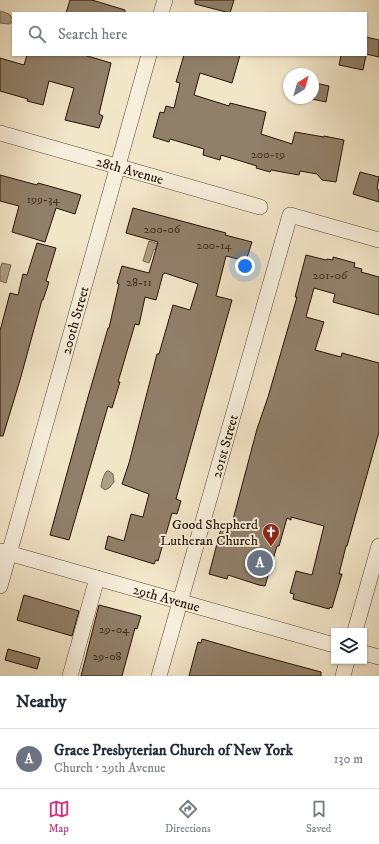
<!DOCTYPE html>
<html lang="en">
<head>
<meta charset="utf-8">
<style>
	body { margin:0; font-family:"IM FELL DW Pica",serif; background:#f2f2f3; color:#1f2937 }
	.controls { position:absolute; right:12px; bottom:12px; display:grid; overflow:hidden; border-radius:0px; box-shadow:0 1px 3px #0004 }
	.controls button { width:36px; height:36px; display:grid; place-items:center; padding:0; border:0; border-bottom:1px solid #e0e1e3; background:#fff; color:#1f2937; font:20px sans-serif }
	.compass { position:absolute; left:283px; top:68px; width:36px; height:36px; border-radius:50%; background:#fff; box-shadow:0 1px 3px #0004; rotate:37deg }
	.you { position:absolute; left:245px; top:266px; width:14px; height:14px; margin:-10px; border:3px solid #fff; border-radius:50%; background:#1a73e8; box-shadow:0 0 0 6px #1a73e833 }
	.badge { display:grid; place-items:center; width:26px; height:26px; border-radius:50%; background:#db2777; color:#fff; font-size:13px; font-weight:700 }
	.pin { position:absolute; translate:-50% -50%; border:2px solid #fff; box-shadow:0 1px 4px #0006 }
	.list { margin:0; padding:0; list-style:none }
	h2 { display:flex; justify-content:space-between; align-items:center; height:52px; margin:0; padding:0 16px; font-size:17px }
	h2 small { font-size:13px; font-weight:400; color:#747a83 }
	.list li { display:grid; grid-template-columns:26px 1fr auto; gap:12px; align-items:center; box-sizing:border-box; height:60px; padding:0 16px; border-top:1px solid #e0e1e3 }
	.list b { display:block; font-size:15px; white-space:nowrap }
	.list p { margin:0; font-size:13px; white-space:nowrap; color:#747a83 }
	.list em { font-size:13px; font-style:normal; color:#747a83 }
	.icon { flex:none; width:22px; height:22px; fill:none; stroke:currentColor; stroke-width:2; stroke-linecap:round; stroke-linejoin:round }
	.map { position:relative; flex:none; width:379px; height:676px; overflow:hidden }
	.search { position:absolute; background:#fff; box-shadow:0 1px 3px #0004; left:12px; right:12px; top:12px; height:44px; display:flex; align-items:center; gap:10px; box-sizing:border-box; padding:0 14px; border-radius:0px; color:#747a83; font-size:15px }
	.sheet { height:112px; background:#fff }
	nav { display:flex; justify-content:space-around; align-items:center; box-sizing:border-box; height:56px; border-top:1px solid #e0e1e3; background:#fff; font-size:11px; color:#747a83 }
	nav a { display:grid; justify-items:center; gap:2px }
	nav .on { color:#db2777 }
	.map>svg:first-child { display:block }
	.water { fill:#ad9e86; stroke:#776652 }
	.building { fill:#90806a; stroke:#261204 }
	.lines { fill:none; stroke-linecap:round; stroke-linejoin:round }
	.minor-casing { stroke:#594735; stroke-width:16 }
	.minor { stroke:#f7efdc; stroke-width:15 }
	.labels { text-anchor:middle; stroke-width:4; stroke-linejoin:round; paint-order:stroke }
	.number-label { font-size:12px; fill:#402e1e }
	.street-label { font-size:14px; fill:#261204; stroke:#f7efdc }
	.poi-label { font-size:14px; fill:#261204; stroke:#f7efdc; text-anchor:end }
</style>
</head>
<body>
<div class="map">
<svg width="379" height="676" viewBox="0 0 379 676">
	<rect width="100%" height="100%" fill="#f2e6c9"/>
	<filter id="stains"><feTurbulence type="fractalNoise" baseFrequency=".005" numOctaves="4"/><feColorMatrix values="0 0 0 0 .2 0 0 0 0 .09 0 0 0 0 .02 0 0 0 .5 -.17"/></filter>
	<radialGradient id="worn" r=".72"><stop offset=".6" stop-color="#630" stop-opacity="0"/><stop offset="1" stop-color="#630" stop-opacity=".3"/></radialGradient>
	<!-- water -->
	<path class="water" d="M0 11 9 14 13 19 12 22 9 24 0 23Z
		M149 241 158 244 156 250 154 249 149 263 143 261Z
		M2 263 11 265 6 283 0 281V269Z
		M107 471H109L113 474 114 482 109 488 105 490 101 487C101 484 104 473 107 471Z"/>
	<!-- building -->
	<path class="building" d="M70 0H92L125 10V13H66Z
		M195 0H234L230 13 195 4Z
		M366 37 379 40V57L366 54Z
		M27 55H84L111 63 99 114 103 116 99 128 65 120 74 88 49 81 43 105 27 101 28 99 0 91V58L24 65Z
		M184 55H240L232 83 200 73 194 95 229 106 230 103 266 112 261 134 292 144 295 132 324 137V136L344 140 336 182 322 180 317 174 300 171 299 175 271 170 270 172 256 168 257 166 221 155 220 160 203 155 204 149 170 139 169 142 153 137 160 112 164 113 166 106 174 108 180 83 176 82Z
		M341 55H366L363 70 339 65Z
		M315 83 329 86 326 102 312 99Z
		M360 172 379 177 377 189 379 190V202L353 194Z
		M0 175 37 185 38 183 81 195 75 214 56 208 45 242 12 232 19 206 0 201Z
		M133 208 226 233 225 235 252 242 246 261 226 256 216 296 232 300 176 499 181 501 177 514 172 513 158 561 156 560 154 564 105 549 108 536 124 541 131 514 143 517 149 494 122 484 129 463 157 354H159L173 305 190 310 198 284 165 273 163 274 156 300 145 297 139 325 135 324 118 382H120L112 408 108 406 69 540 50 535 88 397 108 328H109L119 284 117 283 122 266 149 273 158 242 126 233Z
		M37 243 56 248 46 281 49 282 43 300H42L20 380 3 436H0V331L10 293 18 295 23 274 27 275Z
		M306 255 326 260 327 259 333 260V257L355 263 354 267 362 269 361 272 379 277V315L333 302 335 294 314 288 306 317 324 322 315 350 341 357 342 353 379 363V432L347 546H346L339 574H342L332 608 330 607 329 609 293 599 294 594 290 593 296 571 312 575 324 526 291 517V520L287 518 279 546H277L265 586 259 585 228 575 227 579 209 574 222 525 231 527 257 429 268 397 297 297H295Z
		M24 595 79 611 72 636 17 620Z
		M99 605 141 616 137 629 135 628 122 676H81Z
		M202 639 254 654 321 672V676H189L198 642 201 643Z
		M8 649 40 658 37 669 5 660Z"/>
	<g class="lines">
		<defs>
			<g id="minor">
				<path d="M161 13 165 0"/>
				<path id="s1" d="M0 133 260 207"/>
				<path id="s2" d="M1 551 334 645"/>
				<path id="s3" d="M0 586 149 55"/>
				<path d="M355 631 379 546"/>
				<path d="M364 653 379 657"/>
				<path d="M70 676 97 578"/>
				<path id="s4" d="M159 676 290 215 379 240"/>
				<path d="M343 676 347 661"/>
			</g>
		</defs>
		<!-- minor casing -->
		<use href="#minor" class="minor-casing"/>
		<!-- minor -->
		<use href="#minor" class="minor"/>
	</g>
	<!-- icons -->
	<defs>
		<symbol id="church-pin" viewBox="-11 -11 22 30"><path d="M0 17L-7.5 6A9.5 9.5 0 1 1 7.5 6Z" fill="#8f2418" stroke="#f7efdc"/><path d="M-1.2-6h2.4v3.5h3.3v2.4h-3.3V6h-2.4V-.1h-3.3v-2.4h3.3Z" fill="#fff"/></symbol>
	</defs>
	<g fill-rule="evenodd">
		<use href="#church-pin" x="261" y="522" width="20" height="27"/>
	</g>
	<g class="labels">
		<!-- number labels -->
		<g class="number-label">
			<text x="268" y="158">200-19</text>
			<text x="43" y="203">199-34</text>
			<text x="162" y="233">200-06</text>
			<text x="214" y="249">200-14</text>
			<text x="330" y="279">201-06</text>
			<text x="139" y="286">28-11</text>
			<text x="114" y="633">29-04</text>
			<text x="107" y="660">29-08</text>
		</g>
		<!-- street labels -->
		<g class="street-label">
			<text dy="5" stroke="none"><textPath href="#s1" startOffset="135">28th Avenue</textPath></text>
			<text dy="5" stroke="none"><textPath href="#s3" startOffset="276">200th Street</textPath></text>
			<text dy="5" stroke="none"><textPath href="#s4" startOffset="239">201st Street</textPath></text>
			<text dy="5" stroke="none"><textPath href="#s2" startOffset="172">29th Avenue</textPath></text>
		</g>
		<!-- poi labels -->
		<g class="poi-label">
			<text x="258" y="529">Good Shepherd<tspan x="258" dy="16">Lutheran Church</tspan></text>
		</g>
	</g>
	<rect width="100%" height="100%" filter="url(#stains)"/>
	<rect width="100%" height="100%" fill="url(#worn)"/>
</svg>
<div class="controls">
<button><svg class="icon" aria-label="layers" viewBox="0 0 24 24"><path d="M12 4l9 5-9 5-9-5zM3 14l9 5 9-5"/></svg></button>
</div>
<svg class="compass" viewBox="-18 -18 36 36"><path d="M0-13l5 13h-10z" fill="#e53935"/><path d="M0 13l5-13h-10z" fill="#747a83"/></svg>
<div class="you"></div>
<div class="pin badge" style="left:260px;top:563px;background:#6b7280">A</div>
<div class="search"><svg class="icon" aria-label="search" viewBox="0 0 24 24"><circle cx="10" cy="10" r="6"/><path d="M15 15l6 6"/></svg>Search here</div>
</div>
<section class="sheet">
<h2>Nearby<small></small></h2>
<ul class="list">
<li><span class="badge" style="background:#6b7280">A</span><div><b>Grace Presbyterian Church of New York</b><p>Church · 29th Avenue</p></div><em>130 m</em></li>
</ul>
</section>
<nav>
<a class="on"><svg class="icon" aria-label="map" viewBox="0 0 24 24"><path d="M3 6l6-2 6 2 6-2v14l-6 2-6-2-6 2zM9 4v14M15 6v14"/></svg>Map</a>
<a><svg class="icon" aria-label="directions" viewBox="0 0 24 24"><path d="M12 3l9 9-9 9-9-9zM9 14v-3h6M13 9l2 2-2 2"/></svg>Directions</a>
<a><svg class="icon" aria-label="saved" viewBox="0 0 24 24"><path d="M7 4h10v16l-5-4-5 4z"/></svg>Saved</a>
</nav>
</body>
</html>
